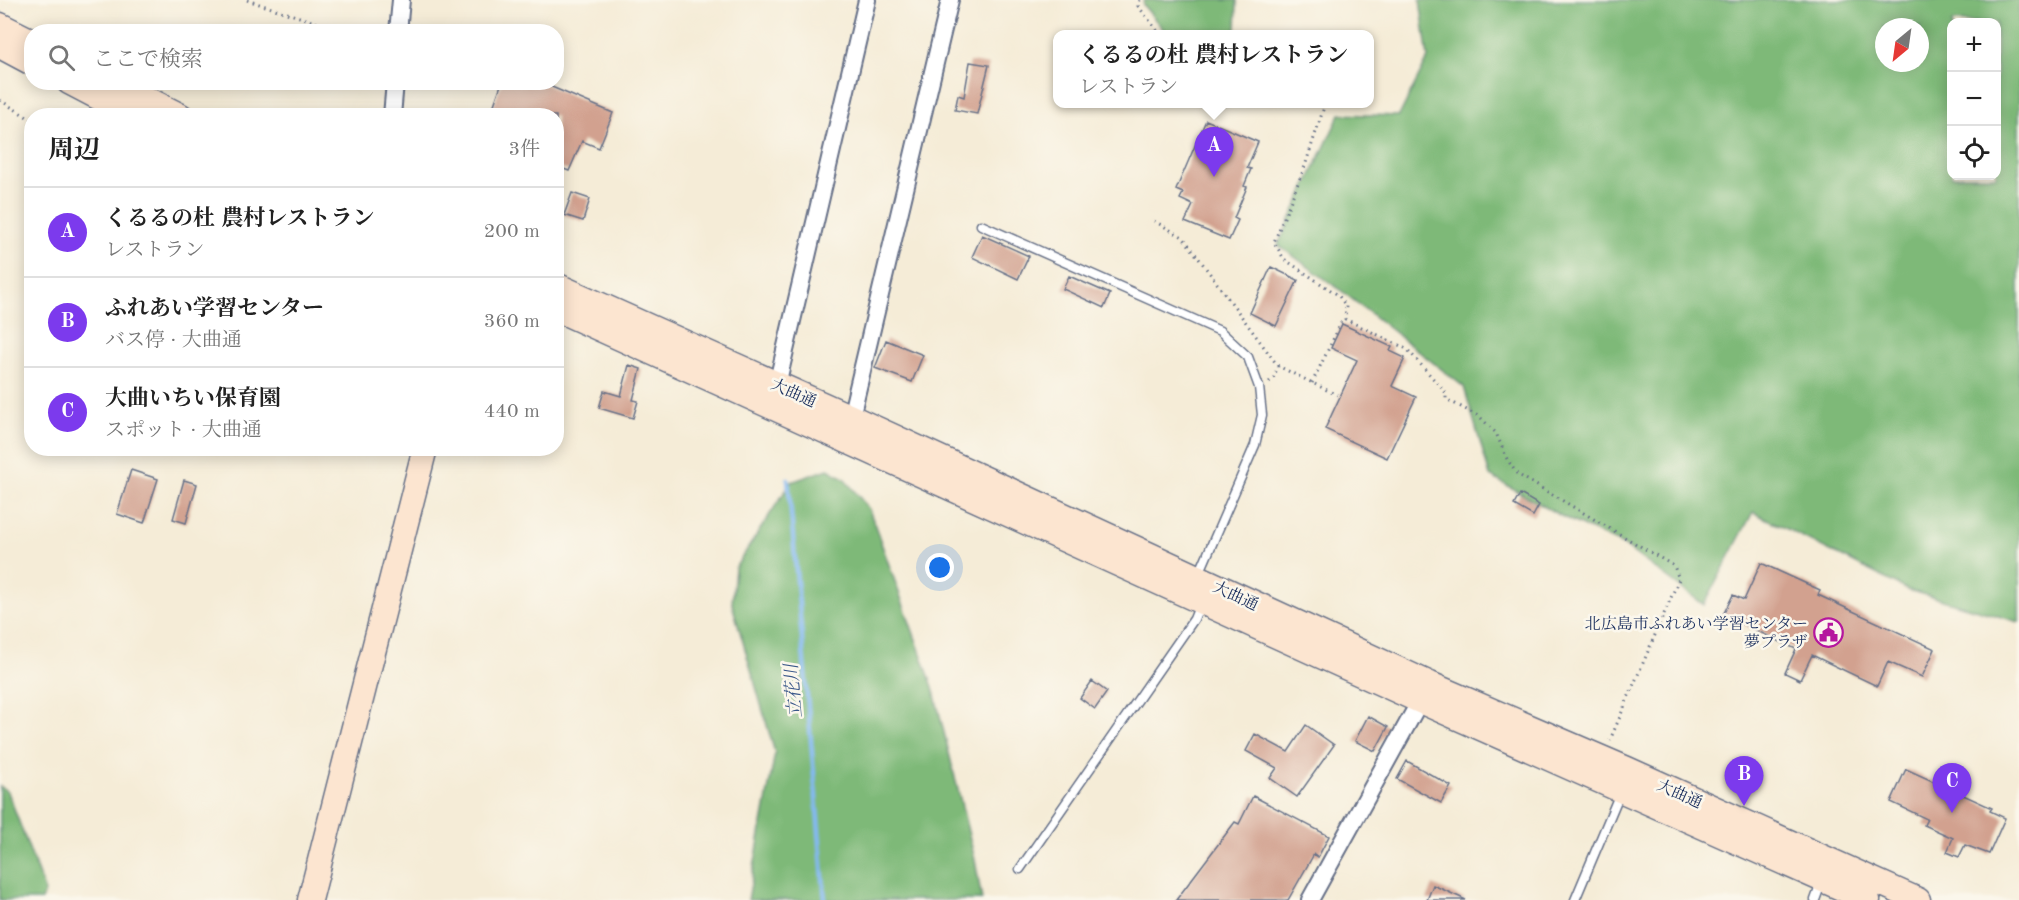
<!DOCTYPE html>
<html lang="ja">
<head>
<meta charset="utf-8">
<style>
	body { margin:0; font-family:"Old Standard TT","Noto Serif JP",serif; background:#f2f2f2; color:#222 }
	.controls { position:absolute; right:18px; top:18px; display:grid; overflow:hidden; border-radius:12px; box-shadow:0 3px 15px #0003 }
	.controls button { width:54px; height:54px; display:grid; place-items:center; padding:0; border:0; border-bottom:2px solid #e0e0e0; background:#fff; color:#222; font:30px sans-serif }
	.compass { position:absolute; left:1875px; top:18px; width:54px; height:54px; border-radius:50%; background:#fff; box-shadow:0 3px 15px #0003; rotate:209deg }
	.you { position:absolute; left:940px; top:568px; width:21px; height:21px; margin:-15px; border:4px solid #fff; border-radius:50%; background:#1a73e8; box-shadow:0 0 0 9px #1a73e833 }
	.badge { display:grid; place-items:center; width:39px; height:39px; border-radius:50%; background:#7c3aed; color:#fff; font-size:20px; font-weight:700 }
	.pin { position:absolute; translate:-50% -50px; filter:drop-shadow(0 2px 3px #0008) }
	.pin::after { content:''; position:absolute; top:32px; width:21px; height:18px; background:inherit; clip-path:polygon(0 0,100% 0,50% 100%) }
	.popup { position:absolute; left:1053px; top:30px; width:321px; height:78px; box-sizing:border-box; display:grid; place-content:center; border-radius:12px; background:#fff; filter:drop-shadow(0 2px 4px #0005); font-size:20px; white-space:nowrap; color:#767676 }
	.popup b { font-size:22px; color:#222 }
	.popup::after { content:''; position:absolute; left:50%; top:100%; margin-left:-12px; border:12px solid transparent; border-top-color:#fff }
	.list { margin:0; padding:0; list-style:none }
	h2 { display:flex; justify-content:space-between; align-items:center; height:78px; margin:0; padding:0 24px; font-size:26px }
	h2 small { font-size:20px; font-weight:400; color:#767676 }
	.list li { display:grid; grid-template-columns:39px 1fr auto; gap:18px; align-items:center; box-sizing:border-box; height:90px; padding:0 24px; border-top:2px solid #e0e0e0 }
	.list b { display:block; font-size:22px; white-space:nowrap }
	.list p { margin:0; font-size:20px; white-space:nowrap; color:#767676 }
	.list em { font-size:20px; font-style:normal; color:#767676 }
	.icon { flex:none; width:33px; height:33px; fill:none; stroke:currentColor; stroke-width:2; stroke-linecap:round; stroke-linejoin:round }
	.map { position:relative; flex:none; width:2019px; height:900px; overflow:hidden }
	.search { position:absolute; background:#fff; box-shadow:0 3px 15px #0003; left:24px; top:24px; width:540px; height:66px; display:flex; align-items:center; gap:15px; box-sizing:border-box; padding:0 21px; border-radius:24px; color:#767676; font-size:22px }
	.panel { position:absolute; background:#fff; box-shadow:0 3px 15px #0003; left:24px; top:108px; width:540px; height:348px; border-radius:24px }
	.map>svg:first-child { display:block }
	.forest { fill:#7eb978; stroke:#4c746b; stroke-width:1.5; fill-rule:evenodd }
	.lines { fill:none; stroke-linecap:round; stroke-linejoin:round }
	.stream { stroke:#84b9f2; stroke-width:4.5 }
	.building { fill:#d2a18f }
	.lane-casing { stroke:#677188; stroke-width:11 }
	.street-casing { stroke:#677188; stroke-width:20 }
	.secondary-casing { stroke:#677188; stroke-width:27 }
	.path { stroke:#677188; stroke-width:3; stroke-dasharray:1.5 4.5; stroke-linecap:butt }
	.lane { stroke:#fff; stroke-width:8 }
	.street { stroke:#fff; stroke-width:16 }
	.secondary { stroke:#fce5d0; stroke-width:24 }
	.labels { text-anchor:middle; stroke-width:5; stroke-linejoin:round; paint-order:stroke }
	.street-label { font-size:16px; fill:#1b2f5e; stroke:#fbf7ec }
	.poi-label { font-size:16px; fill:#1b2f5e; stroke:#fbf7ec; text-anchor:end }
	.water-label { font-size:18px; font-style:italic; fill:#3a588a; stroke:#fbf7ec }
</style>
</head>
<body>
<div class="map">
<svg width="2019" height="900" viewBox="0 0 2019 900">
	<rect width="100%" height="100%" fill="#fbf7ec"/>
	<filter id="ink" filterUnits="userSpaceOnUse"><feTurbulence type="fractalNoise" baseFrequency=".0167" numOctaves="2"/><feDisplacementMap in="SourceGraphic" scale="12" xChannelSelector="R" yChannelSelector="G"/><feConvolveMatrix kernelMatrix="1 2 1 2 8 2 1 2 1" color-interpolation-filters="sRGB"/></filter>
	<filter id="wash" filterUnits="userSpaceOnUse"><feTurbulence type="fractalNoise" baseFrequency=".008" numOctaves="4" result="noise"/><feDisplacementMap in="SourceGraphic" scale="24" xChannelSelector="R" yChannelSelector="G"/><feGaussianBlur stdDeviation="1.35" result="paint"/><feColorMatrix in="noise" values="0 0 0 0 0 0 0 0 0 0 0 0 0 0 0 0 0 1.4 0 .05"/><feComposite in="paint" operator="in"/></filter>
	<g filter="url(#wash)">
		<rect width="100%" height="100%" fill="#f5ecd7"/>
		<!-- forest -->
		<path class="forest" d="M1144 0H1237L1236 34H1167L1143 5Z
			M1420 0H2019V622L1908 590 1753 512 1704 605 1623 545 1563 517 1490 476 1464 387 1343 292 1278 245 1340 114 1399 116 1428 58ZM1952 22H1996V176H1952ZM1884 27H1920V63H1884Z
			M828 469 844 478 869 509 933 687 975 860 982 900H748L775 753 732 604 735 568 791 482Z
			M0 786 8 792 45 892 41 900H0Z"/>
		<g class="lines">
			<!-- stream -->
			<path class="stream" d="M788 479 825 900"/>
		</g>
		<g id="blocks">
			<!-- building -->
			<path class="building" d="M970 62 989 65 977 114 955 110 958 95 964 97Z
				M502 82H540L613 113 599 148 582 141 569 171 556 166V116H490Z
				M1206 120 1258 142 1247 168 1251 169 1244 186 1247 187 1234 218 1238 220 1229 240 1185 222 1193 205 1180 199 1183 193 1176 190Z
				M572 193 590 199 583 221 564 215Z
				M982 235 1029 256 1018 279 972 257Z
				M1271 267 1298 280 1276 326 1250 313Z
				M1069 276 1110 294 1104 308 1063 289Z
				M1342 324 1392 347 1390 351 1405 358 1392 386 1416 397 1387 458 1325 429 1357 360 1331 348Z
				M886 340 923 355 912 382 875 368Z
				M629 365 641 369 633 400 638 401 633 418 599 408 604 391 621 396Z
				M131 470 158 479 144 523 117 514Z
				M184 480 197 484 186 523 173 519Z
				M1520 494 1539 505 1533 516 1514 505Z
				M1761 563 1820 590 1818 595 1935 649 1922 677 1888 662 1877 686 1812 655 1800 680 1785 673 1796 649 1723 615 1733 595 1744 600Z
				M1092 681 1107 692 1095 709 1080 698Z
				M1368 716 1388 727 1375 751 1355 741Z
				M1306 725 1334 745 1297 797 1270 778 1277 768 1246 751 1255 734 1288 752Z
				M1407 761 1451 786 1441 803 1397 779Z
				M1906 769 1992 808 1990 811 2005 818 1989 854 1965 845 1959 857 1947 852 1953 838 1924 825 1927 819 1891 802Z
				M1253 796 1329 836 1318 857 1314 854 1288 900H1176L1235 822 1239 824Z
				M1433 885 1466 900H1427Z"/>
		</g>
	</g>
	<g filter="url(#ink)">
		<use href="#blocks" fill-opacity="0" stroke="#677188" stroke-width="1.5"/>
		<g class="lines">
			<defs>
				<path id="lane" d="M981 225 1220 331 1248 357 1259 387 1262 415 1255 445 1199 574
					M1020 869 1194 619 1200 604
					M1575 900 1620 793
					M1815 900 1822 881"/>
				<path id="street" d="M398 32 401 0
					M392 116 395 82
					M777 385 867 0
					M851 417 950 0
					M1310 900 1425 692"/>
				<path id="secondary" d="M0 25 32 41
					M0 46 32 63
					M69 82 134 116
					M114 82 181 116
					M556 285 851 417 1430 684 1627 769 1918 900
					M556 309 1420 701 1868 900
					M310 900 425 448"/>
			</defs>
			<!-- lane casing -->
			<use href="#lane" class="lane-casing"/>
			<!-- street casing -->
			<use href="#street" class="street-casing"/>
			<!-- secondary casing -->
			<use href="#secondary" class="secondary-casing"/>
			<!-- path -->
			<path class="path" d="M247 0 336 29 349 32
				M1140 0 1138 6 1160 34
				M0 100 32 120
				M1325 104 1305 166 1274 242 1284 259 1338 295 1346 306 1345 319 1407 349 1446 393V399L1480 417 1496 433 1507 459 1517 474 1674 566 1679 579 1610 740
				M1154 221 1183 237 1278 366
				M1269 382 1273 379 1278 366 1337 395
				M1312 383 1341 323 1345 319"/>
			<!-- lane -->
			<use href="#lane" class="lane"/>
			<!-- street -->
			<use href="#street" class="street"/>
			<!-- secondary -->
			<use href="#secondary" class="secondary"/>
		</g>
	</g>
	<!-- icons -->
	<defs>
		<symbol id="civic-ring" viewBox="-11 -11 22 22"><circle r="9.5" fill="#fbf7ec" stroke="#b5179e" stroke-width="1.5"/><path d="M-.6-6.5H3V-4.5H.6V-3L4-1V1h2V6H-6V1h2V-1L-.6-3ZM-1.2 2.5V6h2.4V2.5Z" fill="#b5179e"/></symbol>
	</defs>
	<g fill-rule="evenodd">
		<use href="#civic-ring" x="1812" y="616" width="33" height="33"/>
	</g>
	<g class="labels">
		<!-- street labels -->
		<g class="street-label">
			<text transform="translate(794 392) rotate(24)" y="6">大曲通</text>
			<text transform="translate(1236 595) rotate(25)" y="6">大曲通</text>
			<text transform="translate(1680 793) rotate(24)" y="6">大曲通</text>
		</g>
		<!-- poi labels -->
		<g class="poi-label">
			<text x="1808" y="629">北広島市ふれあい学習センター<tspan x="1808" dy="18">夢プラザ</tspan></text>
		</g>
		<!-- water labels -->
		<g class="water-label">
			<text transform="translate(793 691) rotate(-95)" y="6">立花川</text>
		</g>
	</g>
</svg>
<div class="controls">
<button>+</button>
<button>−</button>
<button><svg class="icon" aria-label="locate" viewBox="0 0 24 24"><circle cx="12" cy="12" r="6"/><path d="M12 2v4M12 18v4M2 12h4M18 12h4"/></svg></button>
</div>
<svg class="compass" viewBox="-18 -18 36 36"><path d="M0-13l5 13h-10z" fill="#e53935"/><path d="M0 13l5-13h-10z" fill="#767676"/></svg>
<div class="you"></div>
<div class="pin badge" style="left:1214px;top:177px">A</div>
<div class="popup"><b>くるるの杜 農村レストラン</b>レストラン</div>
<div class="pin badge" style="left:1744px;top:806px">B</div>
<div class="pin badge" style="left:1952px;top:813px">C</div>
<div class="search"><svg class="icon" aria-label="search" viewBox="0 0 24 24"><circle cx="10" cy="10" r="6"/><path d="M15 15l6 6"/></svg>ここで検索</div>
<section class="panel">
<h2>周辺<small>3件</small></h2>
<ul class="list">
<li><span class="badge">A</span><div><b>くるるの杜 農村レストラン</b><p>レストラン</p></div><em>200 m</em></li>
<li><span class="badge">B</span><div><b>ふれあい学習センター</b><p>バス停 · 大曲通</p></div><em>360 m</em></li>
<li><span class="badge">C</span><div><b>大曲いちい保育園</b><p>スポット · 大曲通</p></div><em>440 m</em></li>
</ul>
</section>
</div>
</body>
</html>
